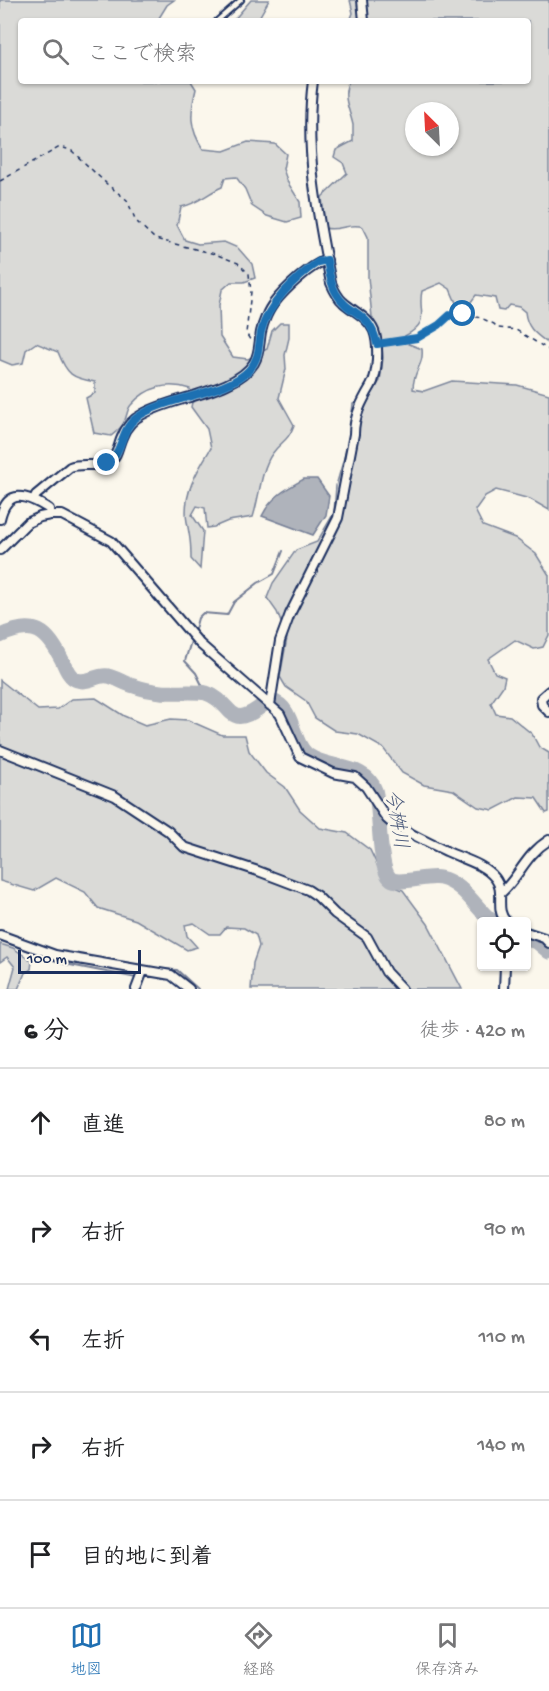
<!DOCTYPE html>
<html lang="ja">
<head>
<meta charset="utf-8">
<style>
	body { margin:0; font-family:"Gochi Hand","Klee One",sans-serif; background:#f6f6f6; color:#202124 }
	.controls { position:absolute; right:18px; bottom:18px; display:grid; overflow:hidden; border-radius:6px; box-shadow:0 2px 4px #0004 }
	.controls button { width:54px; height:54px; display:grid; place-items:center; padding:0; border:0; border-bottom:2px solid #e0e0e0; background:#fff; color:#202124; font:30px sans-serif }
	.compass { position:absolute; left:405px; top:102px; width:54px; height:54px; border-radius:50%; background:#fff; box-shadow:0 2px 4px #0004; rotate:336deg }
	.scale { position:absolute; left:18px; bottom:15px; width:123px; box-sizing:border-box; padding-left:6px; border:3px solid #1b2f5e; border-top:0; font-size:16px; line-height:21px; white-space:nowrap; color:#1b2f5e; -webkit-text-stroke:4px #fbf7ec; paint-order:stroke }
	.stop { position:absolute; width:18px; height:18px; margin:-14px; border:4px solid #1f6fb2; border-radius:50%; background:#fff }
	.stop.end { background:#1f6fb2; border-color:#fff; box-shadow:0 2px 6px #0008 }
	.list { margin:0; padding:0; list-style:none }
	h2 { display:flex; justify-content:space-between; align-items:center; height:78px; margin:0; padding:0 24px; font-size:26px }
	h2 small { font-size:20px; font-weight:400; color:#757577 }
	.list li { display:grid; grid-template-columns:39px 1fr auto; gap:18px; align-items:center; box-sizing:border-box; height:108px; padding:0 24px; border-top:2px solid #e0e0e0 }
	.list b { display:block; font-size:22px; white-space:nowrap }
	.list em { font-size:20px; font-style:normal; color:#757577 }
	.icon { flex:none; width:33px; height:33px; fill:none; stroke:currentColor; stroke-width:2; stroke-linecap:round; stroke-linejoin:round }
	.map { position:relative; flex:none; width:549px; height:989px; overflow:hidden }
	.search { position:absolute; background:#fff; box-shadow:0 2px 4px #0004; left:18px; right:18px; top:18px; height:66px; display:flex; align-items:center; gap:15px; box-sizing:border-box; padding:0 21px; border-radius:6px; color:#757577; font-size:22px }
	.sheet { height:618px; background:#fff }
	nav { display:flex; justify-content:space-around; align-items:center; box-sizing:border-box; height:84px; border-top:2px solid #e0e0e0; background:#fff; font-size:16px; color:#757577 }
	nav a { display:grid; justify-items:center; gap:3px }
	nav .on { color:#1f6fb2 }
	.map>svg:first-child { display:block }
	.green { fill:#dadad7; stroke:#7a849a; stroke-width:1.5; fill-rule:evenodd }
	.water { fill:#afb3bb; stroke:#747e96; stroke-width:1.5 }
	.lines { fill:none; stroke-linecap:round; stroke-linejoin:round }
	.stream { stroke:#747e96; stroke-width:2 }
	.river { stroke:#afb3bb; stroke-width:15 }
	.lane-casing { stroke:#1b2f5e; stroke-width:8 }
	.street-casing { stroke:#1b2f5e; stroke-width:12 }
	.path { stroke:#1b2f5e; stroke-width:1.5; stroke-dasharray:4.5 4.5; stroke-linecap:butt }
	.lane { stroke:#fbf7ec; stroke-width:4 }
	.street { stroke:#fbf7ec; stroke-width:8 }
	.route { stroke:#1f6fb2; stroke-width:8 }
	.labels { text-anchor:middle; stroke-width:6; stroke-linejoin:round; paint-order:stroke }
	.water-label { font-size:20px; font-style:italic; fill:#47577a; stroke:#fbf7ec }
</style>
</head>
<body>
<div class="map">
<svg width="549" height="989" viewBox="0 0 549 989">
	<rect width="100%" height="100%" fill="#fbf7ec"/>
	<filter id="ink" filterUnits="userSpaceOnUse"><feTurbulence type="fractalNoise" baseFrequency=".0167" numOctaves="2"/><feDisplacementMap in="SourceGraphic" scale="12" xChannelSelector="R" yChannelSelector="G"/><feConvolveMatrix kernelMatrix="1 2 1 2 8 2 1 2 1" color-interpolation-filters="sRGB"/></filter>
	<g filter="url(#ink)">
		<!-- green -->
		<path class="green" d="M0 0H174L167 5 159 18 161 21H21V81H191L196 89C190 113 189 128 203 149L224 151 248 142 275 144 286 154 283 169 288 183 300 202 301 218 287 222 267 216 252 206 245 189 236 177 225 178 222 187C206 194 197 204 181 207L177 225 185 240 198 244 224 242 238 248 252 264 255 278 244 282H231L222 290 219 305 220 337 233 357 248 359 267 349 272 331 280 323H289V338L285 355 286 369 279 398 294 425C288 442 281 441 272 454 261 469 259 499 253 517L228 521 214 527 207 528 205 508 197 506 192 515 203 531 200 569 191 559C191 543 190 538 187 522 182 495 197 471 211 448L207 429 191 407 193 397 190 389C169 382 147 386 131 405 127 409 127 417 124 422 122 428 116 432 111 436L94 433 86 398 95 393V382C72 378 67 375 58 352L36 343 26 350 23 363 12 365 0 360Z
			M251 0H269L257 21H233Z
			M350 0H549V344C536 334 527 329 525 312L519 307 509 305 504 311 498 310 495 298 476 295 468 306 457 305 450 289 441 283 422 291C417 312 432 321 405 336L409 344 422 349C424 366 413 370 413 389L424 391 452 381 517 385 549 394V510L530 499 496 490 485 496 475 510 483 526 515 538 536 554 549 575V635L543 647 534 649 515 640 488 659 495 673 505 677 503 686 491 703 496 714 510 716 532 734 539 747 549 753V812L546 813 536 798 518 797 493 810 478 807 453 790 424 785 402 773 383 748 358 734 335 731 315 718 306 701 286 687 280 677 287 638 277 612 267 598 273 583 296 550 317 542 334 513 336 486 348 444 353 404 367 398 380 381 383 358 381 338 372 317 368 277V237L363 227C350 222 338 232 325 228L322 197 347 173 343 163 334 157 336 150 353 141C353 136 353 130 353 125 350 110 341 96 349 81H528V21H350L353 13ZM414 111H450V147H414Z
			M0 680 38 710 58 709 72 699 96 698 124 716 145 725 171 719 188 720 222 735H245L249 751 266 773 285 787 300 810 320 828 347 833 370 850 381 873 393 886 403 890 428 924 462 989H251L253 963 259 946 256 935 244 928 226 927 220 934H210L194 923 185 925 187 936 197 947 187 950 136 920 98 908 85 892 56 878 34 891 0 881Z
			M0 944 13 948 32 961 31 969 25 973 18 989H9L15 967 7 957 0 962Z"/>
		<!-- water -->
		<path class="water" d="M304 479H317L329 496 326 515 313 535 262 516C271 497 286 489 304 479Z"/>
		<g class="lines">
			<!-- stream -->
			<path class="stream" d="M194 633 198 618 203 613 227 615 234 602 258 583 274 574 283 551
				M192 638 185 661 196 673 206 693
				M0 940 65 964 137 978
				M157 969 177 970 198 989"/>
			<!-- river -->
			<path class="river" d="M0 636C35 620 47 630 63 662 66 669 70 678 77 680 88 684 97 674 108 676 117 678 125 684 134 686 142 689 152 691 161 692 172 693 198 691 206 693 234 702 227 733 263 705
				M272 701C295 707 291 744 309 756 329 770 366 763 375 790 381 808 377 869 391 879 400 885 427 875 440 878 465 884 474 907 492 921
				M526 939 537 942 549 952"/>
			<defs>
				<path id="lane" d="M217 21 241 0"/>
				<path id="street" d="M362 0 364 21
					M34 499 36 495 70 467C82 462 99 469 110 461 118 456 118 445 122 437 126 427 133 419 143 414 174 396 235 393 254 363 260 353 259 343 261 332 263 323 268 310 274 303 284 290 311 264 327 260
					M0 519C7 487 27 495 49 509L50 515
					M0 550 27 523 40 517 50 515H62L111 541 200 644 280 714 300 757 333 773 355 777 366 787 387 819 395 826C412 834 429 843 446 851 462 859 483 863 495 878 506 892 494 909 506 921
					M549 691 541 698 542 705 549 712
					M270 705 280 641 290 614 338 518 354 434C354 416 362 401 371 386 378 374 379 344 374 331 368 317 354 312 343 302 337 297 334 290 331 283 318 217 304 148 313 81
					M0 750 115 796 168 831 184 847 258 871 308 890 317 896 335 914 367 937 386 972 402 989
					M501 893C520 876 525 855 549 840
					M526 932 544 938 549 943
					M0 935 55 955 171 975 189 989
					M136 989 143 971
					M504 989 505 966"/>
			</defs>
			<!-- lane casing -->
			<use href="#lane" class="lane-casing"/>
			<!-- street casing -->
			<use href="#street" class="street-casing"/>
			<!-- path -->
			<path class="path" d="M0 181 60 147 71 150 108 185 127 200 136 221 155 239 215 254 238 263 249 274 251 292 246 333 252 343
				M384 343 417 338 439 325 450 315 463 314 481 318 494 324 498 328 516 330 549 350"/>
			<!-- lane -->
			<use href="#lane" class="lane"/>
			<!-- street -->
			<use href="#street" class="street"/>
		</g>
	</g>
	<g class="lines" filter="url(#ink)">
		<!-- route -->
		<path class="route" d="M107 463C123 454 120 430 136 418 167 395 225 396 249 370 260 358 258 347 261 332 267 305 296 277 318 262L327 260C329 271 330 283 336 293 350 317 369 309 377 344L417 338 439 325 450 315 463 314"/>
	</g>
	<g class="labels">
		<!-- water labels -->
		<g class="water-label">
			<text transform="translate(398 819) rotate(81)" y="7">今桝川</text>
		</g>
	</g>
</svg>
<div class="controls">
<button><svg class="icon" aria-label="locate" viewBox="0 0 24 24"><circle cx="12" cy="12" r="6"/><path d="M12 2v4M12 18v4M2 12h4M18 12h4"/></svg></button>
</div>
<svg class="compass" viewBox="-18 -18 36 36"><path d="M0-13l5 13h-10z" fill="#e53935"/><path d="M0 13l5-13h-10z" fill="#757577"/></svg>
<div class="scale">100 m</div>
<div class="stop" style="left:463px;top:314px"></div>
<div class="stop end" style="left:107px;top:463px"></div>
<div class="search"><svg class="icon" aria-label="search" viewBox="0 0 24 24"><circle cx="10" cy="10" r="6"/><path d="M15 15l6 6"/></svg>ここで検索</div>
</div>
<section class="sheet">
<h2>6 分<small>徒歩 · 420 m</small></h2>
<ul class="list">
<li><svg class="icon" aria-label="ahead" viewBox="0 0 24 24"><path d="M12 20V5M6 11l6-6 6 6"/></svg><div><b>直進</b></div><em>80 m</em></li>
<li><svg class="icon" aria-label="right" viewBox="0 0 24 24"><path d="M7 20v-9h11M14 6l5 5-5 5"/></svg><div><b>右折</b></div><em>90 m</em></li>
<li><svg class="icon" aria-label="left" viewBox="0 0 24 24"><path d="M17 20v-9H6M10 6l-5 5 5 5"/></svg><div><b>左折</b></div><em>110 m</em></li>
<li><svg class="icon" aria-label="right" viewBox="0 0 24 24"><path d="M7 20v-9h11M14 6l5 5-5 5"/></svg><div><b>右折</b></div><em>140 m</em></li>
<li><svg class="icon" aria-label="arrive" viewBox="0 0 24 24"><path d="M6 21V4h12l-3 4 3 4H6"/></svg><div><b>目的地に到着</b></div></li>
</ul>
</section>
<nav>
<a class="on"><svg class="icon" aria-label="map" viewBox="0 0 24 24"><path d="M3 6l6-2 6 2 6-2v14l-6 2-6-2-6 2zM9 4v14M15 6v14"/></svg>地図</a>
<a><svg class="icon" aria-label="directions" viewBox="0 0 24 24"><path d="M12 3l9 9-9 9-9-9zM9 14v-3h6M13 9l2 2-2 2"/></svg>経路</a>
<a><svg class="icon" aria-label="saved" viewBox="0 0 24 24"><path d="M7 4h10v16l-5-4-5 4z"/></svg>保存済み</a>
</nav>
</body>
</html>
